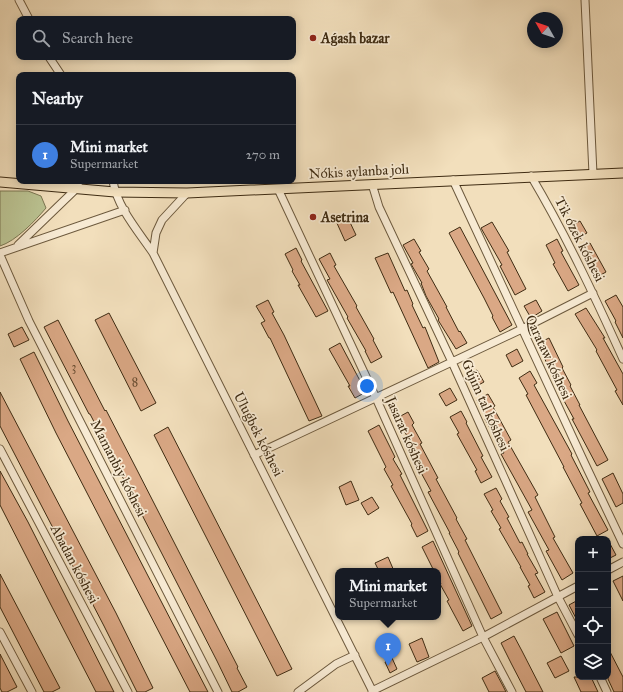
<!DOCTYPE html>
<html lang="en">
<head>
<meta charset="utf-8">
<style>
	body { margin:0; font-family:"IM FELL Great Primer",serif; background:#20242c; color:#f1f3f6 }
	.controls { position:absolute; right:12px; bottom:12px; display:grid; overflow:hidden; border-radius:8px; box-shadow:0 2px 10px #0003 }
	.controls button { width:36px; height:36px; display:grid; place-items:center; padding:0; border:0; border-bottom:1px solid #363941; background:#171b24; color:#f1f3f6; font:20px sans-serif }
	.compass { position:absolute; left:527px; top:12px; width:36px; height:36px; border-radius:50%; background:#171b24; box-shadow:0 2px 10px #0003; rotate:310deg }
	.you { position:absolute; left:367px; top:386px; width:14px; height:14px; margin:-10px; border:3px solid #fff; border-radius:50%; background:#1a73e8; box-shadow:0 0 0 6px #1a73e833 }
	.badge { display:grid; place-items:center; width:26px; height:26px; border-radius:50%; background:#c59692; color:#fff; font-size:13px; font-weight:700 }
	.pin { position:absolute; translate:-50% -33px; filter:drop-shadow(0 1px 2px #0008) }
	.pin::after { content:''; position:absolute; top:21px; width:14px; height:12px; background:inherit; clip-path:polygon(0 0,100% 0,50% 100%) }
	.popup { position:absolute; left:335px; top:568px; width:106px; height:52px; box-sizing:border-box; display:grid; place-content:center; border-radius:8px; background:#171b24; filter:drop-shadow(0 1px 3px #0005); font-size:13px; white-space:nowrap; color:#9ea1a6 }
	.popup b { font-size:15px; color:#f1f3f6 }
	.popup::after { content:''; position:absolute; left:50%; top:100%; margin-left:-8px; border:8px solid transparent; border-top-color:#171b24 }
	.list { margin:0; padding:0; list-style:none }
	h2 { display:flex; justify-content:space-between; align-items:center; height:52px; margin:0; padding:0 16px; font-size:17px }
	h2 small { font-size:13px; font-weight:400; color:#9ea1a6 }
	.list li { display:grid; grid-template-columns:26px 1fr auto; gap:12px; align-items:center; box-sizing:border-box; height:60px; padding:0 16px; border-top:1px solid #363941 }
	.list b { display:block; font-size:15px; white-space:nowrap }
	.list p { margin:0; font-size:13px; white-space:nowrap; color:#9ea1a6 }
	.list em { font-size:13px; font-style:normal; color:#9ea1a6 }
	.icon { flex:none; width:22px; height:22px; fill:none; stroke:currentColor; stroke-width:2; stroke-linecap:round; stroke-linejoin:round }
	.map { position:relative; flex:none; width:623px; height:692px; overflow:hidden }
	.search { position:absolute; background:#171b24; box-shadow:0 2px 10px #0003; left:16px; top:16px; width:280px; height:44px; display:flex; align-items:center; gap:10px; box-sizing:border-box; padding:0 14px; border-radius:8px; color:#9ea1a6; font-size:15px }
	.panel { position:absolute; background:#171b24; box-shadow:0 2px 10px #0003; left:16px; top:72px; width:280px; height:112px; border-radius:8px }
	.map>svg:first-child { display:block }
	.green { fill:#bac291; stroke:#7c7752 }
	.building { fill:#daa885; stroke:#3f2c13 }
	.lines { fill:none; stroke-linecap:round; stroke-linejoin:round }
	.minor-casing { stroke:#6c593d; stroke-width:9 }
	.major-casing { stroke:#3f2c13; stroke-width:11 }
	.minor { stroke:#f7ead3; stroke-width:7 }
	.major { stroke:#f2dfbc; stroke-width:9 }
	.poi-dot { fill:#8f2418; stroke:#f7ead3; stroke-width:1.5 }
	.labels { text-anchor:middle; stroke-width:3.5; stroke-linejoin:round; paint-order:stroke }
	.number-label { font-size:12px; fill:#664b30 }
	.poi-label { font-size:14px; font-weight:bold; fill:#3f2c13; stroke:#f7ead3; text-anchor:start }
	.street-label { font-size:14px; fill:#3f2c13; stroke:#f7ead3 }
</style>
</head>
<body>
<div class="map">
<svg width="623" height="692" viewBox="0 0 623 692">
	<rect width="100%" height="100%" fill="#f2dfbc"/>
	<filter id="stains"><feTurbulence type="fractalNoise" baseFrequency=".005" numOctaves="4"/><feColorMatrix values="0 0 0 0 .2 0 0 0 0 .09 0 0 0 0 .02 0 0 0 .5 -.17"/></filter>
	<radialGradient id="worn" r=".72"><stop offset=".6" stop-color="#630" stop-opacity="0"/><stop offset="1" stop-color="#630" stop-opacity=".3"/></radialGradient>
	<!-- green -->
	<path class="green" d="M0 191H28L41 196 46 208C35 221 16 241 0 246Z"/>
	<!-- building -->
	<path class="building" d="M347 216 356 235 345 241 336 221Z
		M580 221 587 233 576 239 569 227Z
		M492 222 509 251 507 252 526 289 515 295 500 266 502 265 481 228Z
		M460 227 512 325 500 332 492 317 493 316 484 298 449 233Z
		M414 239 421 251 419 252 429 269 427 271 447 307H446L459 332 460 331 467 343 456 349 438 320 439 319 426 296 421 283H422L411 264 413 263 403 245Z
		M557 239 563 251 561 252 579 285 568 291 553 264 555 263 546 245Z
		M590 243 606 272 595 278 579 249Z
		M296 248 302 260 301 261 328 311 316 317 298 285H300L292 271 293 270 285 254Z
		M330 253 336 265 334 266 357 306 356 307 374 339 373 340 382 357 371 363 365 351H366L347 318 348 317 327 280 330 279 319 259Z
		M388 253 405 291 407 290 413 304 412 305 423 328 425 327 439 362 428 368 393 292 391 293 375 258Z
		M616 295 623 307V338L615 322 616 321 605 301Z
		M268 300 274 312 272 313 284 335 322 416 309 421 270 338H269L261 323 265 321 256 306Z
		M536 300 542 311 531 318 524 306Z
		M586 308 605 338H603L623 374V405L615 391 617 390 596 351 597 350 575 314Z
		M109 313 156 403 141 411 95 320Z
		M58 320 105 411 106 410 136 468 238 667 237 668 247 687 238 692H232L217 661 119 470 90 414H89L44 327Z
		M22 327 29 340 14 347 8 334Z
		M549 338 563 367 562 368 571 385 570 386 580 405H579L608 460 597 466 572 419H574L563 399 564 398 554 379H555L537 344Z
		M340 343 366 392 355 398 348 386H350L329 349Z
		M517 349 523 361 512 367 506 355Z
		M34 352 68 421 208 692H190L56 433 20 359Z
		M477 370 484 382 473 388 466 376Z
		M530 371 537 383 534 385 572 454 571 455 590 492 588 493 608 530 597 536 580 504 582 503 563 467H564L526 395 528 394 519 378Z
		M450 388 457 400 446 406 439 394Z
		M0 392 116 613 153 688 145 692H137L104 626 0 426Z
		M488 394 495 406 493 407 511 440 508 442 538 495 535 497 555 537 553 538 573 573 562 580 546 551 549 550 528 512 532 510 501 454 504 453 485 419 487 418 477 400Z
		M461 411 467 422 466 423 483 456 481 457 492 477 481 483 475 471 477 470 457 434 459 433 450 417Z
		M408 412 414 423 412 425 422 443 420 444 438 478 436 479 457 518 456 519 467 539 465 540 502 613 491 619 458 553 459 552 449 533H450L428 492 431 491 412 456 414 455 405 437 407 436 397 418Z
		M379 425 395 457 393 459 402 474 400 475 428 531 417 537 411 525 412 524 391 486 393 485 384 469 386 467 368 431Z
		M168 427 292 669 277 676 154 435Z
		M0 471 28 522 114 692H96L51 605 0 505Z
		M613 473 623 494V503L616 507 602 479Z
		M351 481 359 500 346 505 339 487Z
		M496 488 502 499 500 501 509 517 507 518 520 543 522 542 528 554H527L538 573 535 574 545 592 534 598 528 586 530 585 520 567H521L499 529 501 528 491 511 493 510 484 494Z
		M372 497 379 508 368 515 361 503Z
		M608 540 616 555 608 559Z
		M433 541 472 626 463 631 447 601 449 600 440 584H441L438 578V571H434L422 547Z
		M388 557 394 571H379L375 563Z
		M0 574 60 688 52 692H44L0 607Z
		M623 576V601L613 581Z
		M578 600V622L569 605Z
		M557 612 574 646 561 653 543 619Z
		M514 636 522 651 543 692H526L511 663 501 643Z
		M422 638 429 657 417 662 409 644Z
		M608 648 623 677V692H614L608 679Z
		M0 654 17 687 7 692H2L0 688Z
		M561 656 569 671 555 678 547 663Z
		M392 658 397 669 390 673 385 662Z
		M495 671 503 686 506 692H489L482 678Z
		M574 677H591L598 692H581Z"/>
	<g class="lines">
		<defs>
			<path id="minor" d="M19 0 29 19
				M585 0 593 174
				M49 57 61 75
				M531 176C566 235 595 297 623 359
				M453 180 585 464 623 544
				M113 181C117 207 138 231 153 253L373 692
				M372 184 379 207 452 362 558 597 578 635
				M278 189 376 398 483 637 512 692
				M18 245 77 188 79 181
				M0 253 125 210
				M153 253 156 233 162 220 187 193
				M0 255 29 321 218 692
				M0 449 128 692
				M254 455 522 329 593 293
				M608 570 623 562
				M0 632 32 692
				M600 677 607 692
				M372 691 483 637 578 586
				M298 692 336 664 355 655"/>
			<path id="major" d="M0 182 115 192 187 193 623 173"/>
		</defs>
		<!-- minor casing -->
		<use href="#minor" class="minor-casing"/>
		<!-- major casing -->
		<use href="#major" class="major-casing"/>
		<!-- minor -->
		<use href="#minor" class="minor"/>
		<!-- major -->
		<use href="#major" class="major"/>
	</g>
	<!-- markers -->
	<g class="poi-dot">
		<circle cx="313" cy="38" r="4"/>
		<circle cx="313" cy="217" r="4"/>
	</g>
	<g class="labels">
		<!-- number labels -->
		<g class="number-label">
			<text x="74" y="371">3</text>
			<text x="135" y="386">8</text>
		</g>
		<!-- poi labels -->
		<g class="poi-label">
			<text x="321" y="43">Aǵash bazar</text>
			<text x="321" y="222">Asetrina</text>
		</g>
		<!-- street labels -->
		<g class="street-label">
			<text transform="translate(359 171) rotate(-3)" y="5">Nókis aylanba jolı</text>
			<text transform="translate(580 239) rotate(63)" y="5">Tik ózek kóshesi</text>
			<text transform="translate(549 357) rotate(65)" y="5">Qarataw kóshesi</text>
			<text transform="translate(486 405) rotate(66)" y="5">Gújim tal kóshesi</text>
			<text transform="translate(259 434) rotate(63)" y="5">Uluǵbek kóshesi</text>
			<text transform="translate(407 435) rotate(66)" y="5">Jasarat kóshesi</text>
			<text transform="translate(119 468) rotate(63)" y="5">Mamanbiy kóshesi</text>
			<text transform="translate(75 564) rotate(62)" y="5">Abadan kóshesi</text>
		</g>
	</g>
	<rect width="100%" height="100%" filter="url(#stains)"/>
	<rect width="100%" height="100%" fill="url(#worn)"/>
</svg>
<div class="controls">
<button>+</button>
<button>−</button>
<button><svg class="icon" aria-label="locate" viewBox="0 0 24 24"><circle cx="12" cy="12" r="6"/><path d="M12 2v4M12 18v4M2 12h4M18 12h4"/></svg></button>
<button><svg class="icon" aria-label="layers" viewBox="0 0 24 24"><path d="M12 4l9 5-9 5-9-5zM3 14l9 5 9-5"/></svg></button>
</div>
<svg class="compass" viewBox="-18 -18 36 36"><path d="M0-13l5 13h-10z" fill="#e53935"/><path d="M0 13l5-13h-10z" fill="#9ea1a6"/></svg>
<div class="you"></div>
<div class="pin badge" style="left:388px;top:666px;background:#3f7fe0">1</div>
<div class="popup"><b>Mini market</b>Supermarket</div>
<div class="search"><svg class="icon" aria-label="search" viewBox="0 0 24 24"><circle cx="10" cy="10" r="6"/><path d="M15 15l6 6"/></svg>Search here</div>
<section class="panel">
<h2>Nearby<small></small></h2>
<ul class="list">
<li><span class="badge" style="background:#3f7fe0">1</span><div><b>Mini market</b><p>Supermarket</p></div><em>270 m</em></li>
</ul>
</section>
</div>
</body>
</html>
